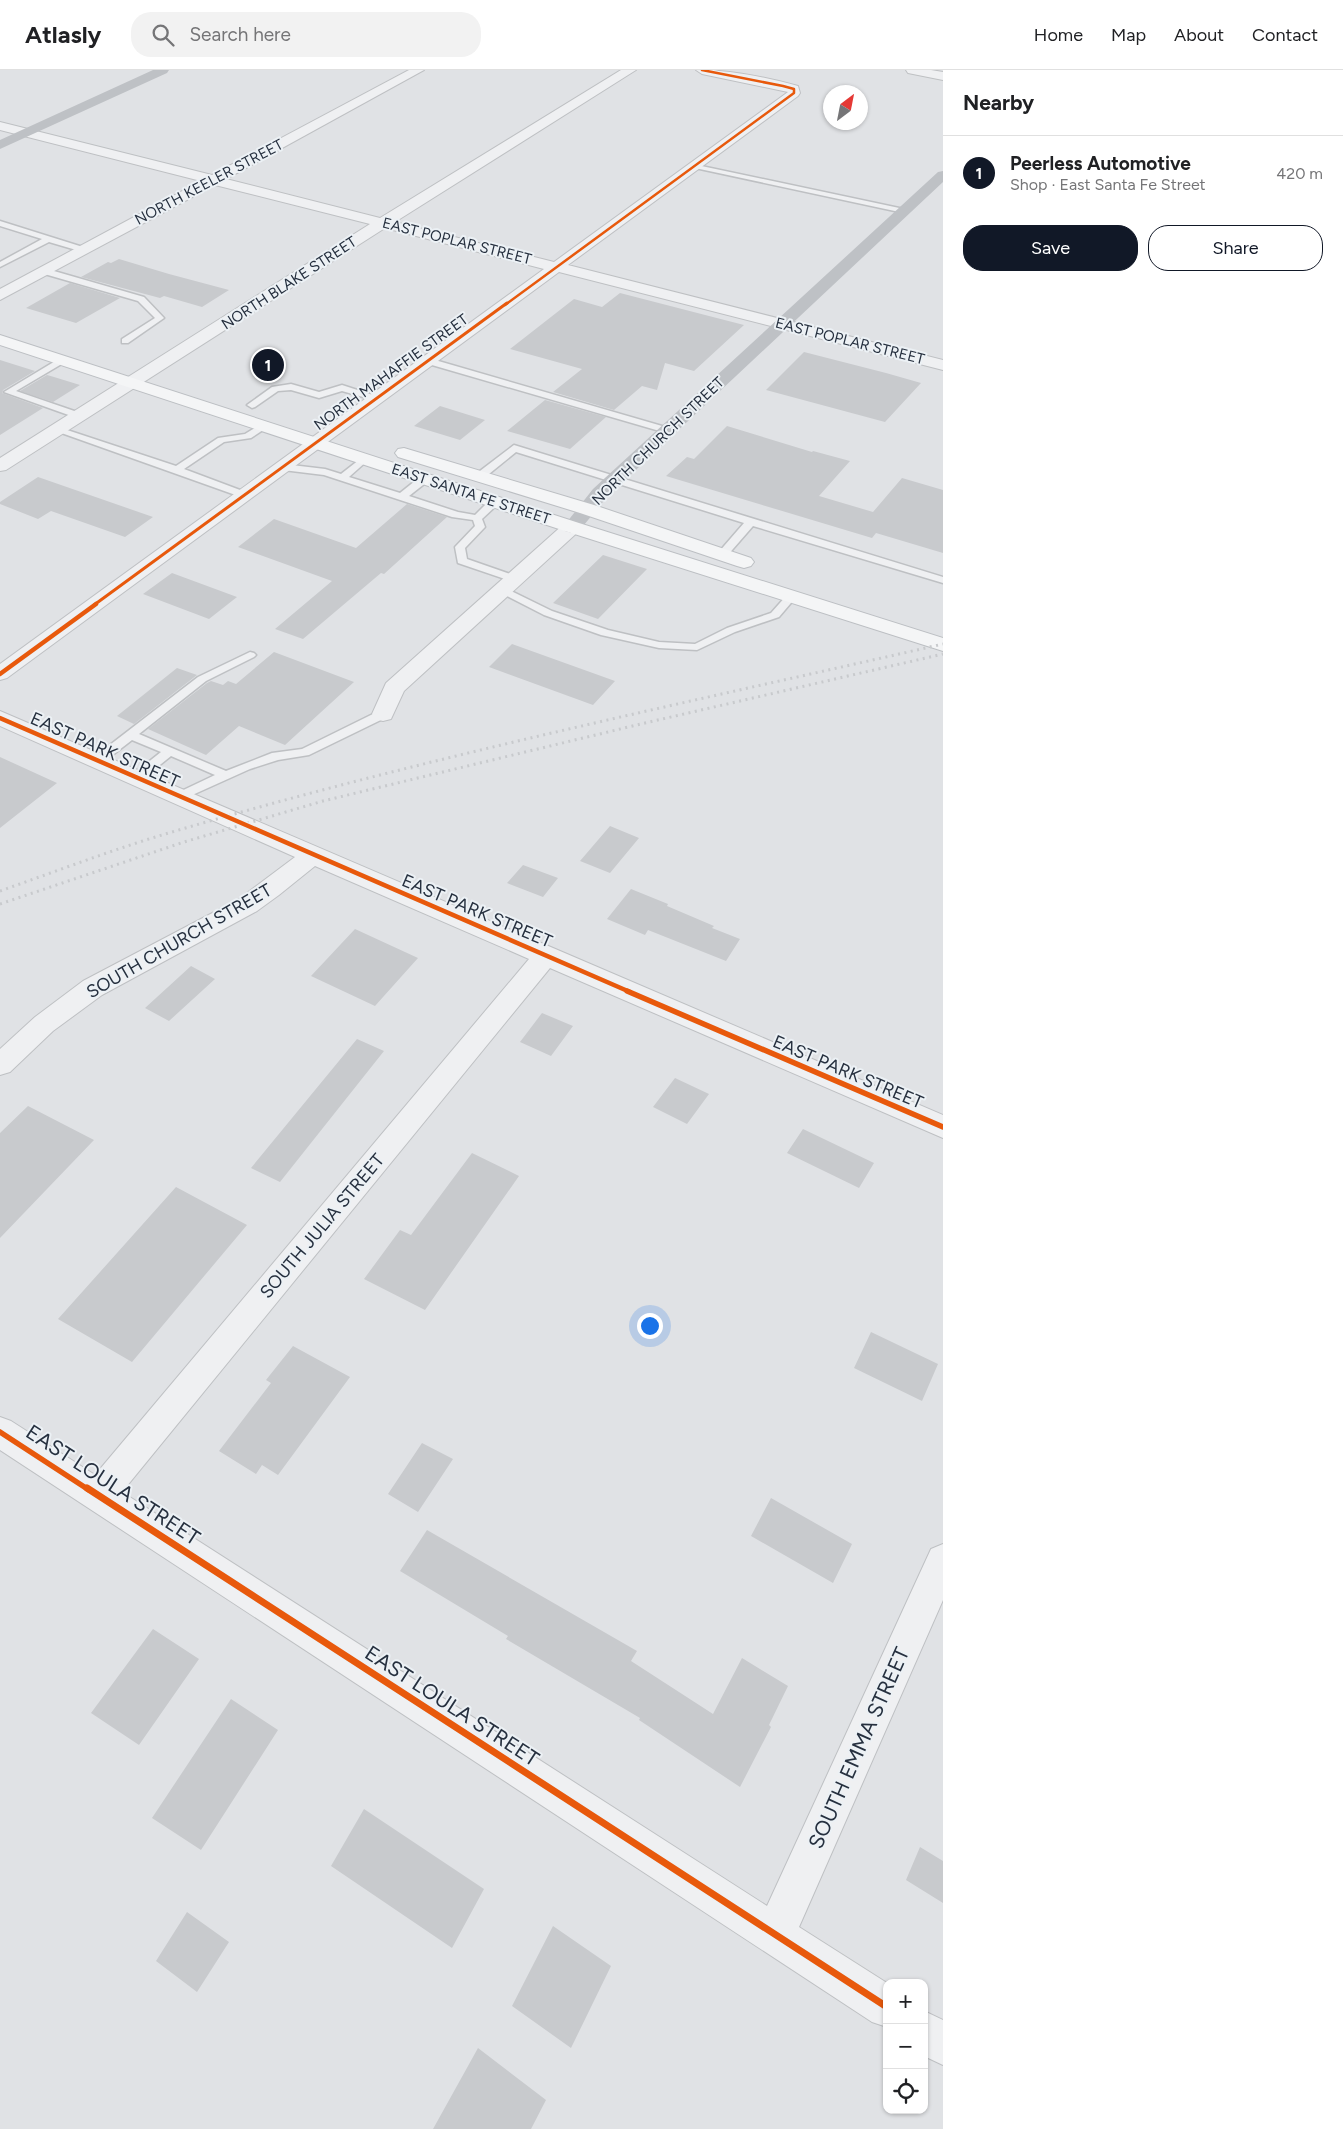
<!DOCTYPE html>
<html lang="en">
<head>
<meta charset="utf-8">
<style>
	body { margin:0; font-family:Figtree,sans-serif; background:#f2f2f2; color:#202124 }
	.controls { position:absolute; right:15px; bottom:15px; display:grid; overflow:hidden; border-radius:10px; box-shadow:0 1px 4px #0004 }
	.controls button { width:45px; height:45px; display:grid; place-items:center; padding:0; border:0; border-bottom:1px solid #e0e0e0; background:#fff; color:#202124; font:25px sans-serif }
	.compass { position:absolute; left:823px; top:15px; width:45px; height:45px; border-radius:50%; background:#fff; box-shadow:0 1px 4px #0004; rotate:32deg }
	.you { position:absolute; left:649px; top:1255px; width:18px; height:18px; margin:-12px; border:4px solid #fff; border-radius:50%; background:#1a73e8; box-shadow:0 0 0 8px #1a73e833 }
	.badge { display:grid; place-items:center; width:32px; height:32px; border-radius:50%; background:#111827; color:#fff; font-size:16px; font-weight:700 }
	.pin { position:absolute; translate:-50% -50%; border:2px solid #fff; box-shadow:0 1px 5px #0006 }
	.list { margin:0; padding:0; list-style:none }
	h2 { display:flex; justify-content:space-between; align-items:center; height:65px; margin:0; padding:0 20px; font-size:21px }
	h2 small { font-size:16px; font-weight:400; color:#757577 }
	.list li { display:grid; grid-template-columns:32px 1fr auto; gap:15px; align-items:center; box-sizing:border-box; height:75px; padding:0 20px; border-top:1px solid #e0e0e0 }
	.list b { display:block; font-size:19px; white-space:nowrap }
	.list p { margin:0; font-size:16px; white-space:nowrap; color:#757577 }
	.list em { font-size:16px; font-style:normal; color:#757577 }
	.actions { display:flex; gap:10px; padding:15px 20px }
	.actions a { flex:1; padding:11px 0; border:1px solid #111827; border-radius:20px; text-align:center; font-size:18px; color:#111827 }
	.actions .main { background:#111827; color:#fff }
	.icon { flex:none; width:28px; height:28px; fill:none; stroke:currentColor; stroke-width:2; stroke-linecap:round; stroke-linejoin:round }
	.map { position:relative; flex:none; width:943px; height:2059px; overflow:hidden }
	header { display:flex; align-items:center; gap:30px; box-sizing:border-box; height:70px; padding:0 25px; background:#fff; border-bottom:1px solid #e0e0e0 }
	header strong { font-size:24px }
	nav { display:flex; gap:28px; margin-inline-start:auto; font-size:18px }
	.search { width:350px; height:45px; background:#f2f2f2; display:flex; align-items:center; gap:12px; box-sizing:border-box; padding:0 18px; border-radius:20px; color:#757577; font-size:19px }
	main { display:flex }
	aside { flex:1; background:#fff }
	.map>svg:first-child { display:block }
	.building { fill:#c8cacd }
	.lines { fill:none; stroke-linecap:round; stroke-linejoin:round }
	.lane-casing { stroke:#bec0c3; stroke-width:3 }
	.street-casing { stroke:#bec0c3; stroke-width:2 }
	.primary-casing { stroke:#bcbfc3; stroke-width:2 }
	.lane { fill:#eff0f2; fill-rule:evenodd }
	.street { fill:#eff0f2; fill-rule:evenodd }
	.secondary { fill:#bec1c5; fill-rule:evenodd }
	.primary { fill:#f4f5f6; fill-rule:evenodd }
	.rail { stroke:#c8cacd; stroke-width:3; stroke-dasharray:2 4.5; stroke-linecap:butt }
	.cycleway-far4-casing { stroke:#ecf1f5; stroke-width:4.5 }
	.cycleway-far3-casing { stroke:#ecf1f5; stroke-width:5 }
	.cycleway-far2-casing { stroke:#ecf1f5; stroke-width:7 }
	.cycleway-far1-casing { stroke:#ecf1f5; stroke-width:9 }
	.cycleway-casing { stroke:#ecf1f5; stroke-width:10 }
	.cycleway-far4 { stroke:#e8590c; stroke-width:2.5 }
	.cycleway-far3 { stroke:#e8590c; stroke-width:3 }
	.cycleway-far2 { stroke:#e8590c; stroke-width:4.5 }
	.cycleway-far1 { stroke:#e8590c; stroke-width:5.5 }
	.cycleway { stroke:#e8590c; stroke-width:7 }
	.labels { text-anchor:middle; stroke-width:4; stroke-linejoin:round; paint-order:stroke }
	.far-street-label { font-size:15px; fill:#26303f; stroke:#ecf1f5 }
	.street-label { font-size:18px; fill:#26303f; stroke:#ecf1f5 }
	.near-street-label { font-size:21px; fill:#26303f; stroke:#ecf1f5 }
</style>
</head>
<body>
<header>
<strong>Atlasly</strong>
<div class="search"><svg class="icon" aria-label="search" viewBox="0 0 24 24"><circle cx="10" cy="10" r="6"/><path d="M15 15l6 6"/></svg>Search here</div>
<nav><a>Home</a><a>Map</a><a>About</a><a>Contact</a></nav>
</header>
<main>
<div class="map">
<svg width="943" height="2059" viewBox="0 0 943 2059">
	<rect width="100%" height="100%" fill="#e0e2e5"/>
	<!-- building -->
	<path class="building" d="M119 189 169 204 229 220 202 237 164 226 160 228 81 207 108 192 111 193Z
		M70 213 120 228 76 253 26 238Z
		M620 223 709 246 744 255 694 301 665 293 657 320 642 316 614 340 553 322 582 299 510 279 574 229 602 237Z
		M804 282 886 303 921 313 885 352 766 320Z
		M0 290 35 301 3 320 2 323 43 338 0 365Z
		M47 305 54 307 80 315 53 332 20 321Z
		M545 330 606 347 570 379 507 361Z
		M440 336 485 350 460 370 414 356Z
		M727 356 812 382 813 381 850 391 819 426 873 442 902 408 943 420V483L876 463 872 468 666 406 687 387 694 389Z
		M38 407 153 447 125 467 51 441 38 449 0 434V432Z
		M407 434 447 447 384 504 381 503 303 569 275 559 332 511 238 477 274 449 356 478Z
		M603 485 647 499 598 549 553 533Z
		M172 503 237 527 209 549 143 524Z
		M512 574 615 611 593 635 489 597Z
		M274 582 354 612 285 675 239 656 206 685 148 659 207 613 211 611 223 615 228 611 236 614Z
		M177 598 197 605 134 654 117 646Z
		M0 687 57 713 0 758Z
		M610 756 639 768 610 803 580 791Z
		M523 795 558 808 543 827 507 813Z
		M631 819 668 834 667 836 714 856 712 858 740 869 726 891 648 860 645 865 607 849Z
		M355 859 418 888 375 936 311 906Z
		M191 896 215 909 169 951 145 938Z
		M542 943 573 956 551 986 520 972Z
		M357 969 384 981 280 1112 251 1098Z
		M675 1008 709 1024 687 1054 653 1037Z
		M28 1036 94 1070 0 1168V1063Z
		M803 1059 874 1093 859 1118 787 1083Z
		M472 1083 519 1106 425 1240 364 1209 400 1160 411 1165Z
		M176 1117 247 1155 132 1292 58 1249Z
		M871 1262 938 1294 922 1331 854 1298Z
		M293 1276 350 1307 278 1405 262 1395 256 1404 219 1381 271 1313 266 1310Z
		M422 1373 453 1389 418 1442 388 1424Z
		M771 1428 852 1474 833 1513 751 1466Z
		M427 1460 637 1581 631 1591 713 1644 742 1588 788 1616 769 1655 771 1657 740 1717 639 1650 640 1648 506 1569 508 1566 400 1501Z
		M153 1559 199 1589 139 1675 91 1643Z
		M231 1629 278 1660 201 1780 152 1748Z
		M364 1739 484 1819 452 1878 331 1796Z
		M920 1777 943 1791V1833L906 1810Z
		M187 1842 229 1872 197 1922 156 1891Z
		M553 1856 611 1896 571 1978 512 1936Z
		M478 1978 546 2030 531 2059H433Z"/>
	<g class="lines">
		<defs>
			<path id="lane" d="M692 94 904 139 908 141 904 143 695 98H692Z
				M0 151 86 178 87 180 83 182 49 172 0 197V192L42 169 0 156Z
				M41 199H47L144 227 164 248 128 273H122V269L155 248 138 231 41 203Z
				M62 287 65 288V292L16 321 83 344V348H77L4 322Z
				M428 288 669 358 671 360 666 363 663 362 425 293 423 291Z
				M291 314 319 322 342 315 382 328 377 331 342 321 319 328 291 320 278 321 255 337 252 338 247 335 272 317Z
				M263 353 266 354V358L251 368 224 372 184 399 248 423 249 425 244 428 53 360 58 357 61 358 176 396 218 368 245 364Z
				M514 375 943 507V513L753 456 726 487H718L717 485 718 483 744 453 516 382 484 408H476V404Z
				M364 386 367 387V391L349 407 400 423 420 407H428V411L409 426 458 442 475 445 490 430H498V434L482 449 485 457 465 478 467 489 519 507 520 509 519 511H511L458 493 455 477 475 456 473 450 452 447 324 405 283 400 278 397 283 394 325 399 341 404Z
				M503 517 552 541 608 560 659 572 695 574 727 558 771 543 787 525H795L796 527 779 547 735 562 697 580 659 578 601 565 544 545 499 522 498 520Z
				M250 582 254 583 256 585 254 587 206 611 139 664 226 701 272 683 302 679 379 641H387L389 644 387 647 309 685 278 690 250 699 179 731 173 727 175 724 215 705 171 686 140 711H132L130 708 132 705 161 682 132 670 101 694H93L91 691 93 688 198 607Z"/>
			<path id="street" d="M409 0H424L226 109 380 148 621 0H636L395 152 554 192 788 22 702 4 696 0C730 0 765 7 798 16L800 23 798 26 568 195 943 290V300L559 202 7 608 0 610V594L544 199 385 158 6 400 0 401V388L370 154 215 115 0 230V219L201 111 0 60V52L212 105Z
				M906 0H931L943 2V10L908 3Z
				M572 451 579 453 581 457 579 461 404 621 391 649 383 651 375 649 372 644 386 613 565 453Z
				M0 641 943 1045V1068L550 898 122 1422 767 1836 931 1479 943 1474V1530L799 1857 887 1913V1957L872 1952 0 1380V1347L11 1351 95 1405 529 889 315 796 279 825 257 841 102 925 53 961 10 1002 0 1005V979L35 947 83 911 239 829 295 787 0 656Z
				M924 1941 943 1950V1995L924 1986Z"/>
			<path id="primary" d="M0 265 579 453 943 568V581L565 461 0 275Z
				M404 378 594 435 751 488 754 492 751 496 744 498 737 496 580 443 398 387 395 383 398 379Z"/>
		</defs>
		<!-- lane casing -->
		<use href="#lane" class="lane-casing"/>
		<!-- street casing -->
		<use href="#street" class="street-casing"/>
		<!-- primary casing -->
		<use href="#primary" class="primary-casing"/>
		<!-- lane -->
		<use href="#lane" class="lane"/>
		<!-- street -->
		<use href="#street" class="street"/>
		<!-- secondary -->
		<path class="secondary" d="M153 0H169L167 3 0 79V70Z
			M943 101V112L607 427 579 461 572 463 565 461 563 457 593 419 938 102Z"/>
		<!-- primary -->
		<use href="#primary" class="primary"/>
		<!-- rail -->
		<path class="rail" d="M0 821C57 801 114 779 172 762 426 687 685 633 943 574
			M0 834 184 772 323 731 645 653 943 584"/>
		<defs>
			<path id="cycleway-far4" d="M505 235 794 23V19L783 16 702 0"/>
			<path id="cycleway-far3" d="M94 535 507 233"/>
			<path id="cycleway-far2" d="M0 604 96 534
				M0 648 630 922"/>
			<path id="cycleway-far1" d="M627 921 943 1057
				M0 1362 89 1420"/>
			<path id="cycleway" d="M87 1418 887 1937"/>
		</defs>
		<!-- cycleway-far4 casing -->
		<use href="#cycleway-far4" class="cycleway-far4-casing"/>
		<!-- cycleway-far3 casing -->
		<use href="#cycleway-far3" class="cycleway-far3-casing"/>
		<!-- cycleway-far2 casing -->
		<use href="#cycleway-far2" class="cycleway-far2-casing"/>
		<!-- cycleway-far1 casing -->
		<use href="#cycleway-far1" class="cycleway-far1-casing"/>
		<!-- cycleway casing -->
		<use href="#cycleway" class="cycleway-casing"/>
		<!-- cycleway-far4 -->
		<use href="#cycleway-far4" class="cycleway-far4"/>
		<!-- cycleway-far3 -->
		<use href="#cycleway-far3" class="cycleway-far3"/>
		<!-- cycleway-far2 -->
		<use href="#cycleway-far2" class="cycleway-far2"/>
		<!-- cycleway-far1 -->
		<use href="#cycleway-far1" class="cycleway-far1"/>
		<!-- cycleway -->
		<use href="#cycleway" class="cycleway"/>
	</g>
	<g class="labels">
		<!-- far-street labels -->
		<g class="far-street-label">
			<text transform="translate(209 112) rotate(-28)" y="5">NORTH KEELER STREET</text>
			<text transform="translate(457 171) rotate(14)" y="5">EAST POPLAR STREET</text>
			<text transform="translate(289 213) rotate(-33)" y="5">NORTH BLAKE STREET</text>
			<text transform="translate(850 271) rotate(14)" y="5">EAST POPLAR STREET</text>
			<text transform="translate(391 302) rotate(-36)" y="5">NORTH MAHAFFIE STREET</text>
			<text transform="translate(658 371) rotate(-44)" y="5">NORTH CHURCH STREET</text>
			<text transform="translate(471 424) rotate(18)" y="5">EAST SANTA FE STREET</text>
		</g>
		<!-- street labels -->
		<g class="street-label">
			<text transform="translate(105 680) rotate(24)" y="6">EAST PARK STREET</text>
			<text transform="translate(477 841) rotate(23)" y="6">EAST PARK STREET</text>
			<text transform="translate(179 871) rotate(-30)" y="6">SOUTH CHURCH STREET</text>
			<text transform="translate(848 1002) rotate(23)" y="6">EAST PARK STREET</text>
			<text transform="translate(322 1156) rotate(-50)" y="6">SOUTH JULIA STREET</text>
		</g>
		<!-- near-street labels -->
		<g class="near-street-label">
			<text transform="translate(113 1415) rotate(33)" y="7">EAST LOULA STREET</text>
			<text transform="translate(452 1636) rotate(33)" y="7">EAST LOULA STREET</text>
			<text transform="translate(859 1678) rotate(-66)" y="7">SOUTH EMMA STREET</text>
		</g>
	</g>
</svg>
<div class="controls">
<button>+</button>
<button>−</button>
<button><svg class="icon" aria-label="locate" viewBox="0 0 24 24"><circle cx="12" cy="12" r="6"/><path d="M12 2v4M12 18v4M2 12h4M18 12h4"/></svg></button>
</div>
<svg class="compass" viewBox="-18 -18 36 36"><path d="M0-13l5 13h-10z" fill="#e53935"/><path d="M0 13l5-13h-10z" fill="#757577"/></svg>
<div class="you"></div>
<div class="pin badge" style="left:268px;top:295px">1</div>
</div>
<aside>
<h2>Nearby<small></small></h2>
<ul class="list">
<li><span class="badge">1</span><div><b>Peerless Automotive</b><p>Shop · East Santa Fe Street</p></div><em>420 m</em></li>
</ul>
<div class="actions"><a class="main">Save</a><a>Share</a></div>
</aside>
</main>
</body>
</html>
